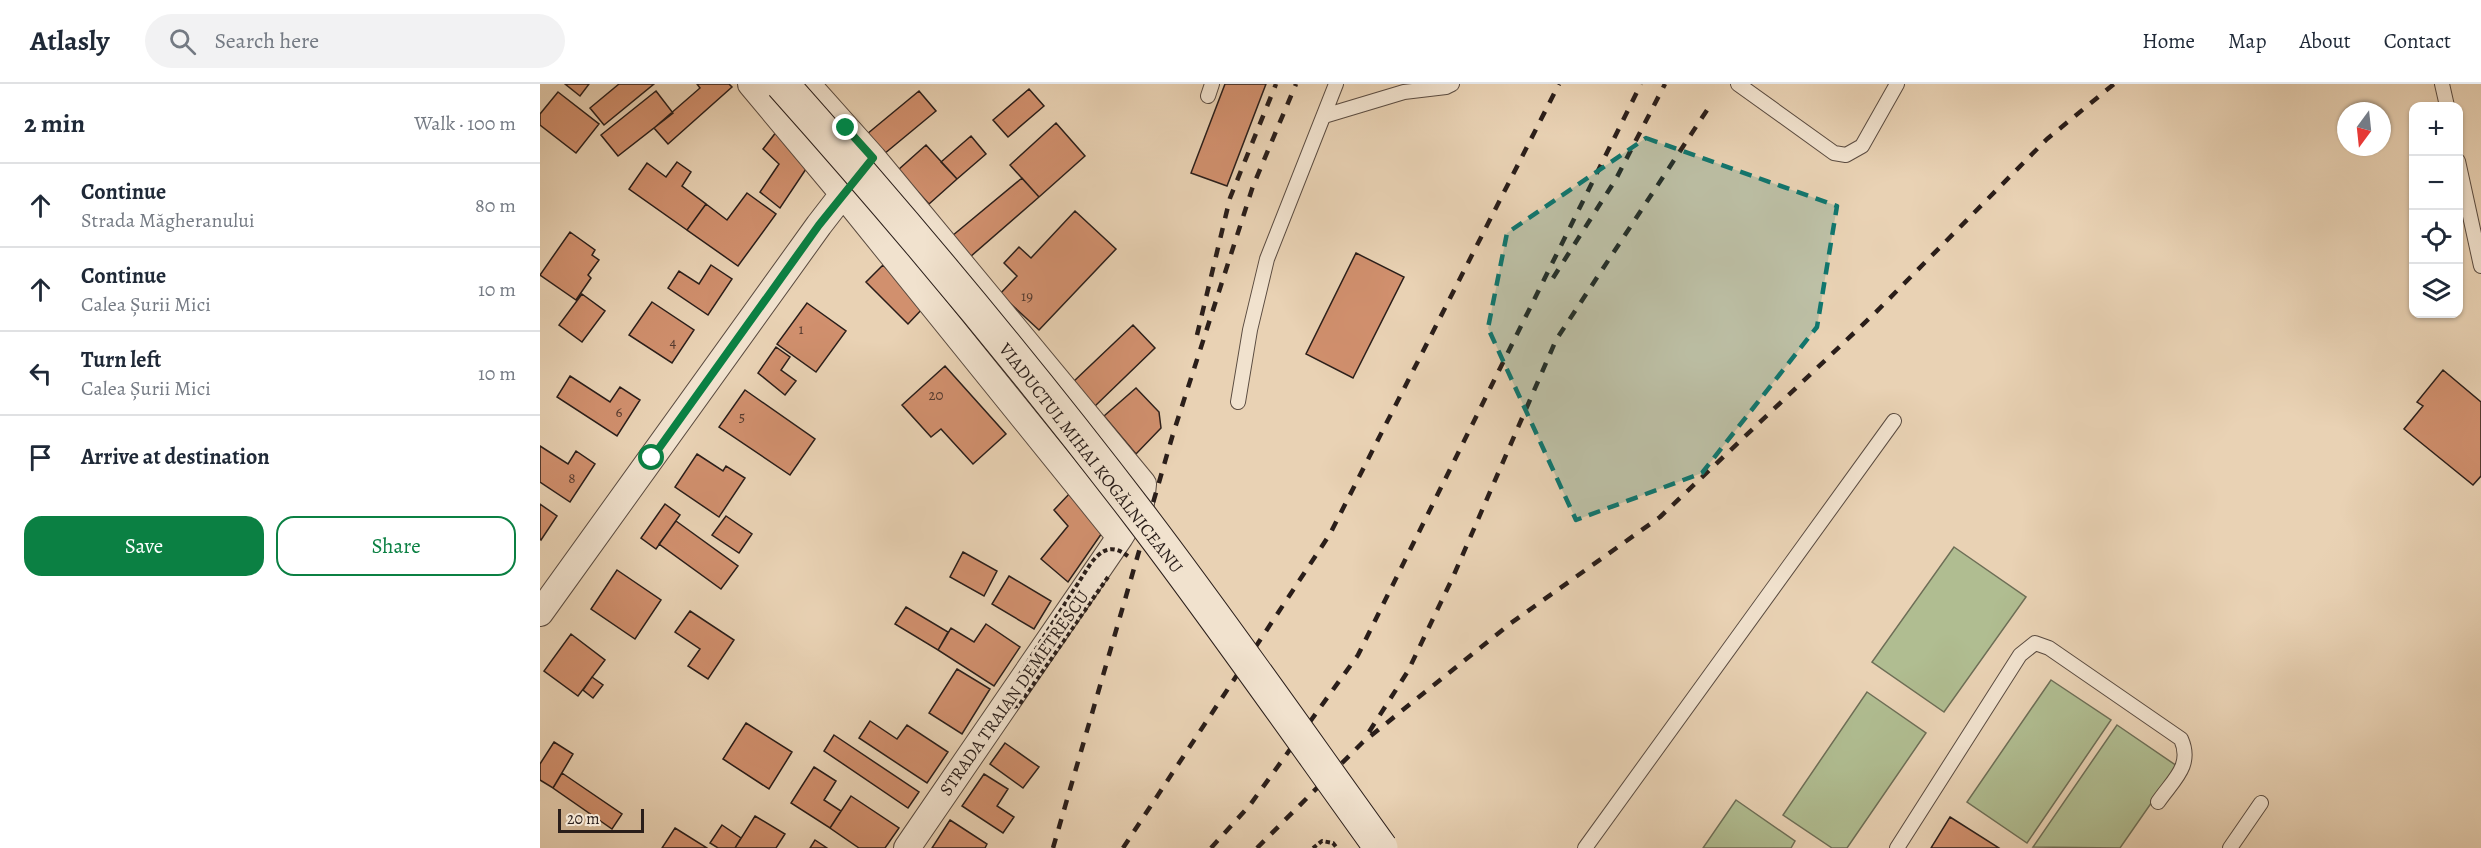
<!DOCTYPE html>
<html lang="en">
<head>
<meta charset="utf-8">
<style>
	body { margin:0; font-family:Alegreya,serif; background:#f2f2f3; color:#1f2937 }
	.controls { position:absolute; right:18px; top:18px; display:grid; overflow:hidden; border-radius:12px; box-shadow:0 2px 4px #0004 }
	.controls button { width:54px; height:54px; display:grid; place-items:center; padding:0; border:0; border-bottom:2px solid #e0e1e3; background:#fff; color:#1f2937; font:30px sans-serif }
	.compass { position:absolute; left:1797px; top:18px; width:54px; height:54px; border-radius:50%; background:#fff; box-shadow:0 2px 4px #0004; rotate:195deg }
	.scale { position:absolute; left:18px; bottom:15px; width:86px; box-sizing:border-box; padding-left:6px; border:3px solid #2a1e1a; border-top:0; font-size:16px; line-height:21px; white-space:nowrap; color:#2a1e1a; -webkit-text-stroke:4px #f1e2ce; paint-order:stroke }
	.stop { position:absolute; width:18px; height:18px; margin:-14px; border:4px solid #0b8043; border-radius:50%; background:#fff }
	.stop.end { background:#0b8043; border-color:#fff; box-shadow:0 2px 6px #0008 }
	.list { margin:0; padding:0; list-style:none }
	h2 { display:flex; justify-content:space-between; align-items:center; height:78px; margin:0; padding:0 24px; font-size:26px }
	h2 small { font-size:20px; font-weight:400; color:#747a83 }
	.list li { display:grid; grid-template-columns:39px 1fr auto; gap:18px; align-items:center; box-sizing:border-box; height:84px; padding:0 24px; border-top:2px solid #e0e1e3 }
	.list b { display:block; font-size:22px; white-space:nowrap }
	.list p { margin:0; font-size:20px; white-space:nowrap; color:#747a83 }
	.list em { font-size:20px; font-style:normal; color:#747a83 }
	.actions { display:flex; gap:12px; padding:18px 24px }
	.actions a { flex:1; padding:14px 0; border:2px solid #0b8043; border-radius:18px; text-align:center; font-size:21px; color:#0b8043 }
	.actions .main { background:#0b8043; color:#fff }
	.icon { flex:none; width:33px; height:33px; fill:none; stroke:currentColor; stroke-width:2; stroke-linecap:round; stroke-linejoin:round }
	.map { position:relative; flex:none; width:1941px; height:764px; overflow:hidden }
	header { display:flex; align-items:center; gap:36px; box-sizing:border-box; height:84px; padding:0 30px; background:#fff; border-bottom:2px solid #e0e1e3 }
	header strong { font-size:28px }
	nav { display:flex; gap:33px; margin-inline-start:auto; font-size:21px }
	.search { width:420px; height:54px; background:#f2f2f3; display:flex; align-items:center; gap:15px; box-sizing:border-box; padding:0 21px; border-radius:33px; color:#747a83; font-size:22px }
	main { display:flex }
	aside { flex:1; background:#fff }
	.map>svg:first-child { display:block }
	.green { fill:#b0bd91; stroke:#6d6e56; stroke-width:1.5 }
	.building { fill:#d1906e; stroke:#2a1e1a; stroke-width:1.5 }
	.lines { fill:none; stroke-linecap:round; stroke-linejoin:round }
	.lane-casing { stroke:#5a4b40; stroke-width:16 }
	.street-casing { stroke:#5a4b40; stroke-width:28 }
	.path { stroke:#2a1e1a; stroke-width:4; stroke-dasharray:4.5 3; stroke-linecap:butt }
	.lane { stroke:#f1e2ce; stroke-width:14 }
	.street { stroke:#f1e2ce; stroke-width:26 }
	.rail { stroke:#2a1e1a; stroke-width:4.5; stroke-dasharray:10 10; stroke-linecap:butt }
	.secondary-bridge-casing { stroke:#2a1e1a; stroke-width:35; stroke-linecap:butt }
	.path-bridge { stroke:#2a1e1a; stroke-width:4; stroke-dasharray:4.5 3; stroke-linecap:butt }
	.secondary-bridge { stroke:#f1e2ce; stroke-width:33 }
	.route { stroke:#0b8043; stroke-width:8 }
	.marked { fill:#0f766e; fill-opacity:0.2; stroke:#0f766e; stroke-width:4.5; stroke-dasharray:12 8; stroke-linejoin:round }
	.labels { text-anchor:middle; stroke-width:6; stroke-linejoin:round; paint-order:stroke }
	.number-label { font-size:15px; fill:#543a2f }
	.street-label { font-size:18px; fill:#2a1e1a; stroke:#f1e2ce }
</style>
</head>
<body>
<header>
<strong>Atlasly</strong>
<div class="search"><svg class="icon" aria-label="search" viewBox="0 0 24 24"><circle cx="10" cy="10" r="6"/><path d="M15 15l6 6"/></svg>Search here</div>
<nav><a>Home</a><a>Map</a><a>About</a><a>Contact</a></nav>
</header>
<main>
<aside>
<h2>2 min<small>Walk · 100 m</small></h2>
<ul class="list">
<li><svg class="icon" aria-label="ahead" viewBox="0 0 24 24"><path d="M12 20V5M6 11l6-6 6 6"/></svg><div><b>Continue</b><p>Strada Măgheranului</p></div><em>80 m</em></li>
<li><svg class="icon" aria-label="ahead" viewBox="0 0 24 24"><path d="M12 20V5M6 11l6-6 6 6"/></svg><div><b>Continue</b><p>Calea Șurii Mici</p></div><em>10 m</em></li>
<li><svg class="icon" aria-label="left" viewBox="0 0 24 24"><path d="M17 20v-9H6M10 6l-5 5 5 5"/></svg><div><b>Turn left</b><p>Calea Șurii Mici</p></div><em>10 m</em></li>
<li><svg class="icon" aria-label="arrive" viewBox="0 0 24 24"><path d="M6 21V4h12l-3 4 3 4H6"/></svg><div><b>Arrive at destination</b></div></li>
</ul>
<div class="actions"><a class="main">Save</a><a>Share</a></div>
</aside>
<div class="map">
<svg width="1941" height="764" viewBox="0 0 1941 764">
	<rect width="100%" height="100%" fill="#e9d2b4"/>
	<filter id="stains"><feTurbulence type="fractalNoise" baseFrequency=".00333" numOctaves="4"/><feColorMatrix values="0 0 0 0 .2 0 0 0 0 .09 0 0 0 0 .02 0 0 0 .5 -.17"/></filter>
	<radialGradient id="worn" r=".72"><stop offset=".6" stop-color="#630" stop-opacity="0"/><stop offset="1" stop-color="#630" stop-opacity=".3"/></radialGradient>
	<!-- green -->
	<path class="green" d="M1414 463 1486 513 1404 628 1332 578Z
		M1511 596 1571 636 1487 759 1427 718Z
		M1327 608 1386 649 1307 764H1292L1243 731Z
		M1577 641 1637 682 1580 764 1493 763Z
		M1196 716 1255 757 1251 764H1163Z"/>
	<!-- building -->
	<path class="building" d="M25 0H49L40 12Z
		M79 0H114L64 41 50 24Z
		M157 0H189L192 3 128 60 114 44 160 4Z
		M685 0H726L687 102 651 89Z
		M489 5 504 22 468 53 453 36Z
		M116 7 133 29 78 72 61 51Z
		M379 7 396 27 344 70 327 50Z
		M18 8 59 40 36 69 0 41V30Z
		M516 39 545 72 499 113 470 81Z
		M237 47 268 82 240 124 220 108 239 80 223 65Z
		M431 52 446 70 417 95 401 78Z
		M386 61 417 95 389 120 358 86Z
		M137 78 151 88 142 102 166 120 147 146 89 105 107 79 126 93Z
		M482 94 499 113 430 173 412 152Z
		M207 109 236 130 198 182 147 146 166 120 187 136Z
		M535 127 576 165 499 246 460 210 477 192 464 179 479 163 491 174Z
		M30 148 55 166 52 171 59 176 48 191 51 194 36 216 0 191Z
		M816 169 864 193 813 294 766 270Z
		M171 181 192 195 168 231 128 204 139 187 159 200Z
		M343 181 385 222 368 240 326 198Z
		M42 210 65 227 42 258 19 241Z
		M112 218 154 246 132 279 89 251Z
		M267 219 306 247 276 288 237 260Z
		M593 241 615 264 554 323 532 299Z
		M236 263 250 273 241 286 256 297 245 311 218 289Z
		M405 282 466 350 433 380 401 345 391 353 362 321Z
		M1903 286 1941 318V392L1933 401 1864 345 1883 322 1877 318Z
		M30 292 70 318 80 303 100 316 77 352 17 313Z
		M596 304 619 328 621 344 596 370 564 332Z
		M205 306 275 355 250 391 179 343Z
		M0 362 28 380 36 367 55 380 30 418 0 398Z
		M157 370 183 387 186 382 205 394 179 433 135 403Z
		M530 409 564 446 528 498 501 475 528 442 514 426Z
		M0 420 17 432 1 456 0 455Z
		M125 420 140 431 116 465 101 454Z
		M186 432 212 450 199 469 172 451Z
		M136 437 198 482 181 505 119 460Z
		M423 468 457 487 444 512 410 493Z
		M77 486 121 516 95 555 51 525Z
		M469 492 511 517 494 545 452 520Z
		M366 523 408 548 398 566 355 540Z
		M150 527 194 556 168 595 148 582 160 565 135 548Z
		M446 540 480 563 454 602 398 566 411 544 434 558Z
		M31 550 65 576 38 612 4 587Z
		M417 585 450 605 422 650 389 629Z
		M52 593 63 601 53 614 43 606Z
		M330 637 357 655 367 641 408 668 387 699 319 654Z
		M206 639 252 668 229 705 183 675Z
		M294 651 379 708 368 724 284 667Z
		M14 658 33 670 13 704 0 696V680Z
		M465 659 499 683 483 704 450 680Z
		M274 683 296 697 284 716 301 727 290 744 251 719Z
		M22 689 82 730 72 745 13 704Z
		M444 690 468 705 457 722 474 733 463 749 422 722Z
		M311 712 359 744 345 764H319L290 744Z
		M215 732 245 750 236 764H195Z
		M1410 733 1459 764H1391Z
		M410 736 447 760 445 764H392Z
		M182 741 201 754 195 764H178L170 759Z
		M135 744 167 764H122Z
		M275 756 287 764H270Z"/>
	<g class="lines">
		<defs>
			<path id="lane" d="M1198 0 1294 69 1306 71 1322 62 1357 0
				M1902 0 1907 22
				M668 12 672 0
				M784 32 864 8 906 3 912 0
				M1918 77 1941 182
				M698 318 710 246 727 175 796 0
				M1045 764 1354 337
				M1357 764 1480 571 1495 559 1509 564 1641 655C1653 682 1633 696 1618 718
				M1690 764 1721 719"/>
			<path id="street" d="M211 0 303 110 580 453 601 419 603 400 333 74 267 0
				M0 529 279 141 313 97
				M367 764 580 453"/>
		</defs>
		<!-- lane casing -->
		<use href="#lane" class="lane-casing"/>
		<!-- street casing -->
		<use href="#street" class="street-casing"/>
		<!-- path -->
		<path class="path" d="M773 764 782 757 793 759 797 764"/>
		<!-- lane -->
		<use href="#lane" class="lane"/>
		<!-- street -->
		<use href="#street" class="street"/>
		<!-- rail -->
		<path class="rail" d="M1013 194 1076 95 1125 0
			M657 251 690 114 736 0
			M829 648 868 587 913 493 1016 256 1169 23
			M513 764 633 350 713 102 756 0
			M583 764 790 450 1019 0
			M671 764 710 721 818 571 1101 0
			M717 764 823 658 971 539 1120 433 1335 229 1507 55 1574 0"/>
		<defs>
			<path id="secondary-bridge" d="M242 0C366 139 486 283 600 432 683 541 761 653 841 764"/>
		</defs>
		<!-- secondary-bridge casing -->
		<use href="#secondary-bridge" class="secondary-bridge-casing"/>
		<!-- path-bridge -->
		<path class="path-bridge" d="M568 493 479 621C473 625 468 623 465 617L466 612 551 479C563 464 573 460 589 473"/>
		<!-- secondary-bridge -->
		<use href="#secondary-bridge" class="secondary-bridge"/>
	</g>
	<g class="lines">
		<!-- route -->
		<path class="route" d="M112 374 279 141 333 74 306 44"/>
	</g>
	<!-- marked area -->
	<path class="marked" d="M1106 54 1297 122 1277 243 1162 389 1036 436 948 244 967 149Z"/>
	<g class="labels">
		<!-- number labels -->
		<g class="number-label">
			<text x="487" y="217">19</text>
			<text x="261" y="250">1</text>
			<text x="133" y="263">4</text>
			<text x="396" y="316">20</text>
			<text x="79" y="333">6</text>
			<text x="202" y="338">5</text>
			<text x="32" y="399">8</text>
		</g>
		<!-- street labels -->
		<g class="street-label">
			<text transform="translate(551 374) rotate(52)" y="6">VIADUCTUL MIHAI KOGĂLNICEANU</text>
			<text transform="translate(474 609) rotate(-55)" y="6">STRADA TRAIAN DEMETRESCU</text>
		</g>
	</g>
	<rect width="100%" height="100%" filter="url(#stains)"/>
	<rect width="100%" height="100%" fill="url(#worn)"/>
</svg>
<div class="controls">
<button>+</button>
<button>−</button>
<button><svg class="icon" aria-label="locate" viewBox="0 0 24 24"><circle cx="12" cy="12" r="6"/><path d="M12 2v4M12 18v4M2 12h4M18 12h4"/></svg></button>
<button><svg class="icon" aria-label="layers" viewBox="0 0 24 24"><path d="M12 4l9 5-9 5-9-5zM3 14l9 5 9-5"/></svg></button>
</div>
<svg class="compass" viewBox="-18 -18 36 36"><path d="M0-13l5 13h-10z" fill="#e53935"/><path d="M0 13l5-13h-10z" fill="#747a83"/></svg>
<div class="scale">20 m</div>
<div class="stop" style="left:112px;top:374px"></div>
<div class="stop end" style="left:306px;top:44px"></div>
</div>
</main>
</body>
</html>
